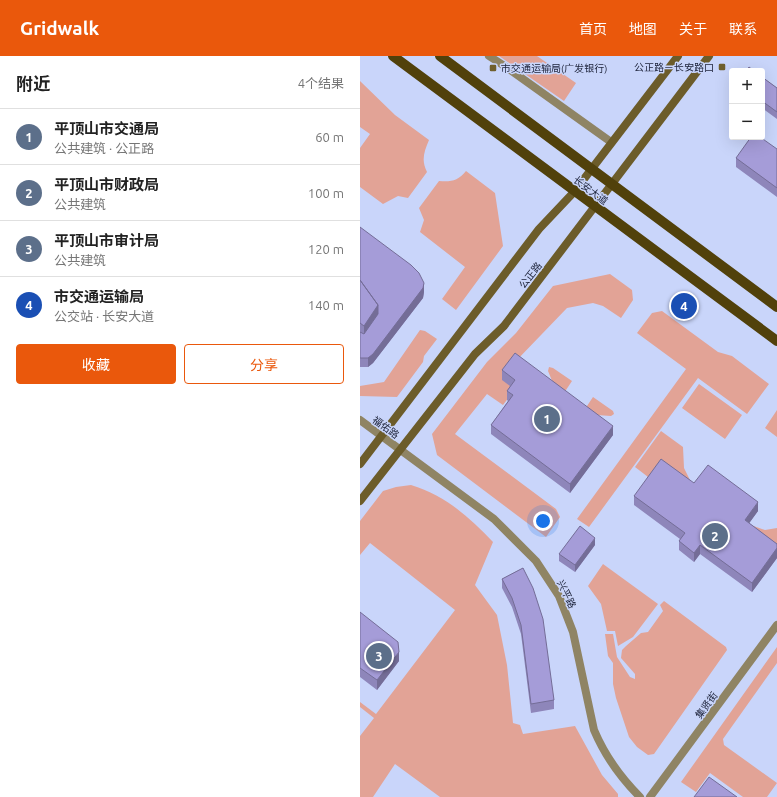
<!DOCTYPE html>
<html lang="zh">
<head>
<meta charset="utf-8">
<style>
	body { margin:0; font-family:Ubuntu,"Noto Sans SC",sans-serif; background:#f6f6f6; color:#222 }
	.controls { position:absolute; right:12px; top:12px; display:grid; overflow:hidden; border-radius:4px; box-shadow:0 4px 16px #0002 }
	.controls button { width:36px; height:36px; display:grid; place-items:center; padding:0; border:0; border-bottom:1px solid #e0e0e0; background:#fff; color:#222; font:20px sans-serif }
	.you { position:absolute; left:183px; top:465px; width:14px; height:14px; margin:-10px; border:3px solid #fff; border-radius:50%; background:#1a73e8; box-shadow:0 0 0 6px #1a73e833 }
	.badge { display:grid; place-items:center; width:26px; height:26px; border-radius:50%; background:#ea580c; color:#fff; font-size:13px; font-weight:700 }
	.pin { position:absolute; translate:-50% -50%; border:2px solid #fff; box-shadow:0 1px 4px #0006 }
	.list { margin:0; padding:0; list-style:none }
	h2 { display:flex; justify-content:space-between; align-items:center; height:52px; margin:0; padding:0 16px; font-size:17px }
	h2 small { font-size:13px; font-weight:400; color:#767676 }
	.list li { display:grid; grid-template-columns:26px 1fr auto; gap:12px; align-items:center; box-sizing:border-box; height:56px; padding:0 16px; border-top:1px solid #e0e0e0 }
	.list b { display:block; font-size:15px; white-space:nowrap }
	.list p { margin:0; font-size:13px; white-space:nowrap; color:#767676 }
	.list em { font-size:13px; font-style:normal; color:#767676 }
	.actions { display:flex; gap:8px; padding:12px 16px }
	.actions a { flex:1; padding:9px 0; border:1px solid #ea580c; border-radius:4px; text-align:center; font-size:14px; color:#ea580c }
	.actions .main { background:#ea580c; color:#fff }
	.map { position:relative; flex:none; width:417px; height:741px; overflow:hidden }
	header { display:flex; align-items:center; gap:24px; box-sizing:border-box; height:56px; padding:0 20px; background:#ea580c; color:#fff }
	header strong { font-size:19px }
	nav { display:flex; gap:22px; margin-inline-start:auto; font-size:14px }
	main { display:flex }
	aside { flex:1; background:#fff }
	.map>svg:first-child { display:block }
	.green { fill:#e2a396 }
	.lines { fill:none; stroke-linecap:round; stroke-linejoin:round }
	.tertiary { stroke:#8f8464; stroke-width:8 }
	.secondary { stroke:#6c5c2a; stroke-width:8 }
	.primary { stroke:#51410b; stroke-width:10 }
	.wall { fill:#8e86ba }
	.shaded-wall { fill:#746d97 }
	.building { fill:#a59cd8; stroke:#746d97 }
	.poi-dot { fill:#6f5f2d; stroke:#c9d5fa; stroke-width:1.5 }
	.labels { text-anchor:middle; stroke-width:3; stroke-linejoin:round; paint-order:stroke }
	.poi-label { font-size:10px; fill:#1c2239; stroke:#c9d5fa; text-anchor:end }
	.street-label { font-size:10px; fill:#1c2239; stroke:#c9d5fa }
</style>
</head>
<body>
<header>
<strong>Gridwalk</strong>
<nav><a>首页</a><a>地图</a><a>关于</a><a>联系</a></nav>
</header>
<main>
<aside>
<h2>附近<small>4个结果</small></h2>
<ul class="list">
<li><span class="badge" style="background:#5c6f8a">1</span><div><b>平顶山市交通局</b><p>公共建筑 · 公正路</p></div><em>60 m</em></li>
<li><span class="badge" style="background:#5c6f8a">2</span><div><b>平顶山市财政局</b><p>公共建筑</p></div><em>100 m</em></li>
<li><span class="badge" style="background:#5c6f8a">3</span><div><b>平顶山市审计局</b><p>公共建筑</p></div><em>120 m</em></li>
<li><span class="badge" style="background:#1a4fb4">4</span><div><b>市交通运输局</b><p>公交站 · 长安大道</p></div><em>140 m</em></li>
</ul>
<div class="actions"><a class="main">收藏</a><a>分享</a></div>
</aside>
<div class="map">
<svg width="417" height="741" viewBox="0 0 417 741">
	<rect width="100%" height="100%" fill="#c9d5fa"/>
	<!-- green -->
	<path class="green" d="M139 0H177L216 27 204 45Z
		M0 25 35 59 69 84C64 96 61 104 67 116L48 142 38 140 23 148 0 131V92L10 78 0 71Z
		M106 115 135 137 143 190 96 254 82 243 105 211 60 176 64 164 59 152 79 125C91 126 98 125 106 115Z
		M250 218 272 234 273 244 261 262 243 250 233 247 207 252 155 306 142 323 155 333 143 349 127 338 95 378 196 453 200 461 186 481 77 399 72 378 127 306 156 277 193 230Z
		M302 255 358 296 372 300 409 328 387 358 338 322 229 471 217 463 326 313 277 277 292 257Z
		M60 274 65 275 77 283 64 300 63 306 37 341 0 340V330L24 326Z
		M189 311 193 312 212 325 204 337 193 327 188 315Z
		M339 328 382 359 365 383 322 352Z
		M233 341 253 355 254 358 251 360 237 359 225 353Z
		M417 354V381L405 372Z
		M301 375 323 391 324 412 331 426 292 424 275 411Z
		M51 429C85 439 109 461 133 486L115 529 137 559 147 609 153 667 160 669 163 678 215 670 242 719 258 738V741H80L35 708 13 741H0V680L14 662 0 651V646L16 658 95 554 10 487 0 499V465L23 435 36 431Z
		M388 468 405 474 417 472V497Z
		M243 508 298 548 273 581 258 590 255 575H247L241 548 228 530Z
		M304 545 366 591 367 594 294 698 288 699 277 691 269 681 256 642 253 628V607L248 600 245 578H253L257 601 270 621 275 623V618L261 602 262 594 266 590 281 577 288 576 303 555 300 549Z
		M417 591V607L363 683 364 689 417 727 407 741H383L350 717 336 736 321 726Z"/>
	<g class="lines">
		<!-- tertiary -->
		<path class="tertiary" d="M129 0 149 13 251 86
			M0 364 134 463 176 505 199 540 213 576 234 674C245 700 260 721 280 741
			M290 741 417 569"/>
		<!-- secondary -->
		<path class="secondary" d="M0 408 179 173 214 136 318 0
			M0 445 115 298 144 270 349 0"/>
		<!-- primary -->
		<path class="primary" d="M33 0 417 285
			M80 0 417 251"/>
	</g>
	<!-- wall -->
	<path class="wall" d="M402 21 417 32V63L402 52Z
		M417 93V141L376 111V102Z
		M0 171 64 236 63 242 13 307 8 311H0Z
		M142 314 253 379 210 437 131 378V369L148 345 147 344V335L150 330 142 324Z
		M334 427 398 455 389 467 417 488V502L392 536 340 498 334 506 319 494V485L320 483 274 449V440Z
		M235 489 215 516 199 505V498Z
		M163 512 194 644V653L171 657 161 578 152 551 142 532V523Z
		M0 556 39 605 17 634 0 621Z"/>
	<!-- shaded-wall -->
	<path class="shaded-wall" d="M64 227V236L63 242 13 307 8 311V302Z
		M18 249V267L4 288V270Z
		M253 370V379L210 437V428Z
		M398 446V455L385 473V464Z
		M235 482V489L215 516V509Z
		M340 489V498L334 506V497Z
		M417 492V502L392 536V527Z
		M39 596V605L17 634V624Z"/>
	<!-- building -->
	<path class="building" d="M389 11 394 15H386Z
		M402 21 417 32V56L402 45Z
		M391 81H400L417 93V132L376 102Z
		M0 171 51 209 59 217 64 227 63 232 13 298 8 302H0V276L4 278 18 258V249L0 224Z
		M0 224 18 249 4 270 0 267Z
		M155 297 253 370 210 428 131 369 153 339 147 335 155 324 142 314Z
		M301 403 334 427 348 409 398 446 385 464 417 488V492L392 527 340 489 334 497 319 485 325 477 274 440Z
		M220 470 235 482 215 509 199 498Z
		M163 512 173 532 183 563 194 644 171 648 161 569 152 542 142 523Z
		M0 556 38 586 39 596 17 624 0 612Z
		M349 721 377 741H334Z"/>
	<!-- markers -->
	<g class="poi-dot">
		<rect x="358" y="7" width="8" height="8" rx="2"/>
		<rect x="129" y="8" width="8" height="8" rx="2"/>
	</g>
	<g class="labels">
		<!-- poi labels -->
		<g class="poi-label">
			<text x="354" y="15">公正路－长安路口</text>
			<text x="141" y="16" text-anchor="start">市交通运输局(广发银行)</text>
		</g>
		<!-- street labels -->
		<g class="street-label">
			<text transform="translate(231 134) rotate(37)" y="4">长安大道</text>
			<text transform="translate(170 219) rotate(-52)" y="4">公正路</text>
			<text transform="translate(26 371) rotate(36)" y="4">福佑路</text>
			<text transform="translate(207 538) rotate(64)" y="4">兴平路</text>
			<text transform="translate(346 649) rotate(-54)" y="4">集贤街</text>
		</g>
	</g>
</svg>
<div class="controls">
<button>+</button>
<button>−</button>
</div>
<div class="you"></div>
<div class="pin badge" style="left:187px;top:363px;background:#5c6f8a">1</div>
<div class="pin badge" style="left:355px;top:480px;background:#5c6f8a">2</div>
<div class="pin badge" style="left:19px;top:600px;background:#5c6f8a">3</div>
<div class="pin badge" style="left:324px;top:250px;background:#1a4fb4">4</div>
</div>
</main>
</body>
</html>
